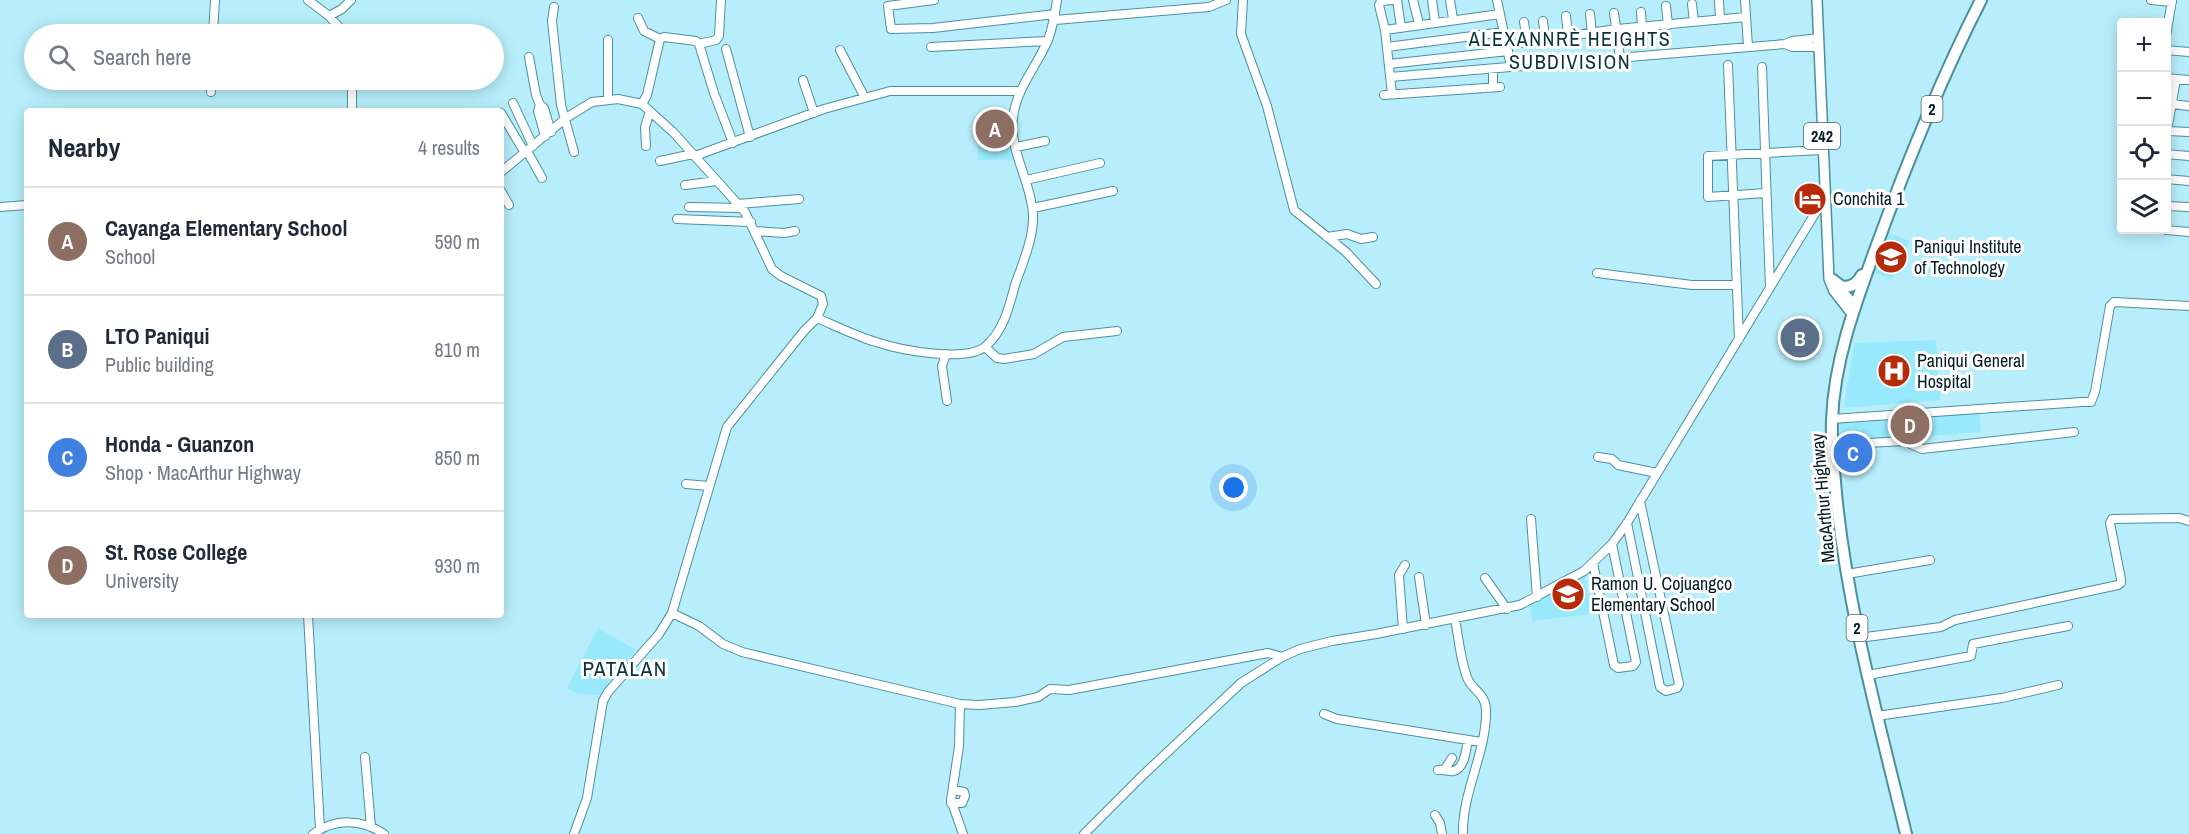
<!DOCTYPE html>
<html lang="en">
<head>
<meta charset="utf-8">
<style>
	body { margin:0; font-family:"Archivo Narrow",sans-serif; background:#f2f2f3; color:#1f2937 }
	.controls { position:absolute; right:18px; top:18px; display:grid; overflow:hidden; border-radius:6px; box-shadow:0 3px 15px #0003 }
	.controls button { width:54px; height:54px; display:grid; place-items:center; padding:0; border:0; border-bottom:2px solid #e0e1e3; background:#fff; color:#1f2937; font:30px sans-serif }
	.you { position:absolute; left:1234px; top:488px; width:21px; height:21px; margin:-15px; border:4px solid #fff; border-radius:50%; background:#1a73e8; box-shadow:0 0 0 9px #1a73e833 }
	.badge { display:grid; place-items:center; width:39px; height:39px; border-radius:50%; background:#ea580c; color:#fff; font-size:20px; font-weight:700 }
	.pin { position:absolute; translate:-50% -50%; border:3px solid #fff; box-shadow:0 2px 6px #0006 }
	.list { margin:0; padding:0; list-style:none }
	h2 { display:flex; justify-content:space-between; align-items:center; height:78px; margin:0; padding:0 24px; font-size:26px }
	h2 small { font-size:20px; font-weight:400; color:#747a83 }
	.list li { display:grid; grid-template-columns:39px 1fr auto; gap:18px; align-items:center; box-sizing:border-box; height:108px; padding:0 24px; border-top:2px solid #e0e1e3 }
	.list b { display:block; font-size:22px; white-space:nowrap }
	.list p { margin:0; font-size:20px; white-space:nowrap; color:#747a83 }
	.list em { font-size:20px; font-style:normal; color:#747a83 }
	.icon { flex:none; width:33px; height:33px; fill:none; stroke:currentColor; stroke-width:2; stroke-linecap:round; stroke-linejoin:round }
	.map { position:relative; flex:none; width:2189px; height:834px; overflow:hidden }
	.search { position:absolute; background:#fff; box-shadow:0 3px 15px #0003; left:24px; top:24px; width:480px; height:66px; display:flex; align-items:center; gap:15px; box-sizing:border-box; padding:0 21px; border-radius:33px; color:#747a83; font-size:22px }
	.panel { position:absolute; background:#fff; box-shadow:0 3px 15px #0003; left:24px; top:108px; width:480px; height:510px; border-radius:6px }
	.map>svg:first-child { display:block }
	.built { fill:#98e9fb }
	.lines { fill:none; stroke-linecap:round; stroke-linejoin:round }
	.minor-casing { stroke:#4c909e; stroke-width:10 }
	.major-casing { stroke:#4c909e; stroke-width:12 }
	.highway-casing { stroke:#4c909e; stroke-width:14 }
	.minor { stroke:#fff; stroke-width:8 }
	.major { stroke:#fff; stroke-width:9 }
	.highway { stroke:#fff; stroke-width:10 }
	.labels { text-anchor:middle; stroke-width:6; stroke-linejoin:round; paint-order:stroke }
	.shield { fill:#fff; stroke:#4c6064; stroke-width:1.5 }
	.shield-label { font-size:16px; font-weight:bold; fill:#001c22 }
	.poi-label { font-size:18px; fill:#001c22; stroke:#fff; text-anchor:start }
	.street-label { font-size:18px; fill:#001c22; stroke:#fff }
	.neighbourhood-label { font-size:20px; letter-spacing:1.5px; fill:#0b3139; stroke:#fff }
	.quarter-label { font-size:21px; letter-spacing:1.5px; fill:#0b3139; stroke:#fff }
</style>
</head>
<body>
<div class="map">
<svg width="2189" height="834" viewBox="0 0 2189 834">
	<rect width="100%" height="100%" fill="#b8eefb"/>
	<!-- built -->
	<path class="built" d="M978 117 1011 118 1017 160H978Z
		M1889 233 1910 241 1892 279 1873 273Z
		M1936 340 1940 400 1844 408 1854 343Z
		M1979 410 1981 432 1840 443V418Z
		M1585 574 1592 614 1532 621 1530 604Z
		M598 628 636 650 602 696 575 693 567 688Z"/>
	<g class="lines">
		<defs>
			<path id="minor" d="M308 0 329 16 345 34
				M934 0 888 6 891 29 933 28 1055 14
				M1243 0 1241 34 1267 106 1294 210 1346 252 1376 284
				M1397 0 1401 27
				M1413 0 1419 24
				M1432 0 1435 22
				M1450 0 1453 19
				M1497 0 1511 67
				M1745 0 1748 47
				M2151 0 2172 2
				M1719 2 1720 19
				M1692 4 1694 22
				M1666 6 1668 25
				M554 7 552 21 561 105 574 152
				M1641 12 1642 27
				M1614 13 1620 58
				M1590 14 1592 33
				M329 16 342 9 351 0
				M1566 16 1568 35
				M638 18 644 31 660 39
				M1055 20 1209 7 1226 0
				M1543 21 1545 38
				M1524 22 1527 41
				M1385 30 1500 14
				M213 34 215 0
				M2166 36 2172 0
				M699 44 716 40 719 36 721 0
				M1785 44 1792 47H1819
				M1507 45 1617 29 1746 17
				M931 47 1047 41
				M1387 47 1504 32
				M726 49 750 137
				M840 50 865 98
				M2166 50 2189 52
				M529 57 536 95 540 105 544 108 551 132
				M1389 64 1508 51
				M1728 65 1739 339
				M1762 67 1770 287
				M1493 69V87
				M1390 77 1785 44 1792 41 1819 38
				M2166 78 2189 80
				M352 80V111
				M803 80 814 113
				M211 92 212 80
				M1392 94 1385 30 1379 5 1381 1 1393 0
				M1384 95 1500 87
				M608 99V40
				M513 103 533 146
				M642 104 647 95 660 39 664 37 696 41 699 44 714 93 733 143
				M2172 104 2189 106
				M540 105 538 111 545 136
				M501 113 525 153
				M2168 131 2189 132
				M2166 137 2176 79
				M646 146 645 127 650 111
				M1016 147 1045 141
				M527 151 542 178
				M2166 154 2189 156
				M695 156 824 109 890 91H1020
				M660 161 693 154
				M501 172 566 118 592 102 618 99 642 104 674 133 745 212 772 269 781 276 821 296 823 304 817 318
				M2166 179 2189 181
				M1026 180 1100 163
				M685 185 717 181
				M501 191 509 205
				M1765 193 1708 197V156L1823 150
				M738 204 799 199
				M2166 206 2189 207
				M0 207 27 205
				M689 207 742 208
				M1033 208 1113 191
				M677 219 751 222
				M2166 230 2189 232
				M755 231 784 233 795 231
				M1327 237 1347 234 1361 239 1373 237
				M1597 273 1692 285H1736
				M985 347 997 358 1004 359 1034 354 1063 337 1117 331
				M946 354 942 366 947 401
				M1832 419 2082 402H2091L2095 392 2110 306 2114 302 2189 306
				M1833 445 1904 441 1922 449 2074 432
				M1598 457 1612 459 1618 465 1657 473
				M686 484 709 486
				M1531 519 1537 597
				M1627 523 1660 687 1666 691 1677 688 1679 684 1640 501
				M1593 563 1614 665 1618 668 1633 666 1636 662 1612 544
				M1847 574 1930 560
				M1419 577 1426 625
				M1485 578 1507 609
				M672 613 699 626 723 644 742 652 960 704 959 746 951 800 963 834
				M308 615 320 829
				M1455 619C1458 634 1462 672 1470 683 1477 692 1486 697 1486 710 1487 752 1462 791 1463 834
				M1403 629 1399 575 1405 565
				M1859 638 1941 627 1955 620 2118 585 2121 583V579L2110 523 2112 519 2179 518 2189 521
				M1868 675 1971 656 1973 644 2068 626
				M960 704 979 705 1015 702 1038 697 1050 689 1069 690 1268 653 1282 657
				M1324 714 1337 719 1481 742
				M1877 716 2002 698 2058 685
				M365 757 371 827
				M1445 769 1452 758
				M1438 770C1444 769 1448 772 1453 771 1465 769 1466 749 1468 740
				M951 803H962L965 796 964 792 953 790
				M1435 815 1440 823 1442 834
				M313 834C335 818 362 819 384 834
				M574 834 587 798 603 701 608 692 659 634 672 613 727 427 804 331 817 318C836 326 856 336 876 342 900 350 966 363 986 346 1004 330 1009 307 1015 285 1023 262 1037 231 1032 206 1028 178 1009 147 1013 118 1016 89 1037 66 1048 40 1053 27 1055 14 1057 0
				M1084 834 1142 776 1241 683 1282 657 1300 649 1332 641 1376 634 1520 605 1584 571 1612 544 1627 523 1825 197"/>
			<path id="major" d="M1817 0 1829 279 1834 291 1852 314
				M1835 285 1855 305"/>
			<path id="highway" d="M1833 280 1842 287C1852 287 1857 284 1862 275
				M1906 834C1879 721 1847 608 1836 493 1834 469 1831 444 1832 420 1834 361 1855 305 1875 250 1906 165 1940 80 1981 0"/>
		</defs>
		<!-- minor casing -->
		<use href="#minor" class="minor-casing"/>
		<!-- major casing -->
		<use href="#major" class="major-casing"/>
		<!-- highway casing -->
		<use href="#highway" class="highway-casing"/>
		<!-- minor -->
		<use href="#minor" class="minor"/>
		<!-- major -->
		<use href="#major" class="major"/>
		<!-- highway -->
		<use href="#highway" class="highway"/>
	</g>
	<!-- icons -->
	<defs>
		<symbol id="hotel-disc" viewBox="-11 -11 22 22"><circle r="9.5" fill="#b62b09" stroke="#fff"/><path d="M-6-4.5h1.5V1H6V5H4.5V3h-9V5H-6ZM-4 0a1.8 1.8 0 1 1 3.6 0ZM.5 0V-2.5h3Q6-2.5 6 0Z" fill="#fff"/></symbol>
		<symbol id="school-disc" viewBox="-11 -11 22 22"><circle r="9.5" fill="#b62b09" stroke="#fff"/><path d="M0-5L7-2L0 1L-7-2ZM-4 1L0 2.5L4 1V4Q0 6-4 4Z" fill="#fff"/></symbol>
		<symbol id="hospital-disc" viewBox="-11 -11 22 22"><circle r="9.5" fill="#b62b09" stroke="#fff"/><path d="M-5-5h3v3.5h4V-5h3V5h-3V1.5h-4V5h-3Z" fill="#fff"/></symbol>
	</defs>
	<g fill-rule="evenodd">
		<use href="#hotel-disc" x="1791" y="180" width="38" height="38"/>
		<use href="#school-disc" x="1872" y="238" width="38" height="38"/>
		<use href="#hospital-disc" x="1875" y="352" width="38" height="38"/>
		<use href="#school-disc" x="1549" y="575" width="38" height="38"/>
	</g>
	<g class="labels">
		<!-- shield labels -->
		<g class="shield">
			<rect x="1921.5" y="96" width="21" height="26" rx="4.5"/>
			<rect x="1804" y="123" width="36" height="26" rx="4.5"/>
			<rect x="1846.5" y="615" width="21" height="26" rx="4.5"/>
		</g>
		<g class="shield-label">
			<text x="1932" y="115">2</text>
			<text x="1822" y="142">242</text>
			<text x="1857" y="634">2</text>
		</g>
		<!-- poi labels -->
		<g class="poi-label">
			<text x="1833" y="205">Conchita 1</text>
			<text x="1914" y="253">Paniqui Institute<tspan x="1914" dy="21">of Technology</tspan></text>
			<text x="1917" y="367">Paniqui General<tspan x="1917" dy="21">Hospital</tspan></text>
			<text x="1591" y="590">Ramon U. Cojuangco<tspan x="1591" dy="21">Elementary School</tspan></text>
		</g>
		<!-- street labels -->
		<g class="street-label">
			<text transform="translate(1823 498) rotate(-95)" y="6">MacArthur Highway</text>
		</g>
		<!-- neighbourhood labels -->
		<g class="neighbourhood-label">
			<text x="1570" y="46">ALEXANNRÈ HEIGHTS<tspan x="1570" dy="23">SUBDIVISION</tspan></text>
		</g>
		<!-- quarter labels -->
		<g class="quarter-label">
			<text x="625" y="676">PATALAN</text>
		</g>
	</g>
</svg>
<div class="controls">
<button>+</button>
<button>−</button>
<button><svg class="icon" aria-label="locate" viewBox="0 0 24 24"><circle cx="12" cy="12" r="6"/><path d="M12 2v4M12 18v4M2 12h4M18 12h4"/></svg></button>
<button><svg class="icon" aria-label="layers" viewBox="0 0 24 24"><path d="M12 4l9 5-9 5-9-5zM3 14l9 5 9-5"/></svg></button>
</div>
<div class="you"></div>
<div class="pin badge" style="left:995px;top:129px;background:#8d6e63">A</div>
<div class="pin badge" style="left:1800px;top:338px;background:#5c6f8a">B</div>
<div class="pin badge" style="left:1853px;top:453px;background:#3f7fe0">C</div>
<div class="pin badge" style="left:1910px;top:425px;background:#8d6e63">D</div>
<div class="search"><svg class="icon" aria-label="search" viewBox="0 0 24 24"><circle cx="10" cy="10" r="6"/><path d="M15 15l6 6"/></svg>Search here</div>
<section class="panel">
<h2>Nearby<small>4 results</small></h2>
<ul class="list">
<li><span class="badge" style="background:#8d6e63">A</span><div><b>Cayanga Elementary School</b><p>School</p></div><em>590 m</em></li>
<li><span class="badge" style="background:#5c6f8a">B</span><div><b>LTO Paniqui</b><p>Public building</p></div><em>810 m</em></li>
<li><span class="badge" style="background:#3f7fe0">C</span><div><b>Honda - Guanzon</b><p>Shop · MacArthur Highway</p></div><em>850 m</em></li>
<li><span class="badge" style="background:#8d6e63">D</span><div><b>St. Rose College</b><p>University</p></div><em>930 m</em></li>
</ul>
</section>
</div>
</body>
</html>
